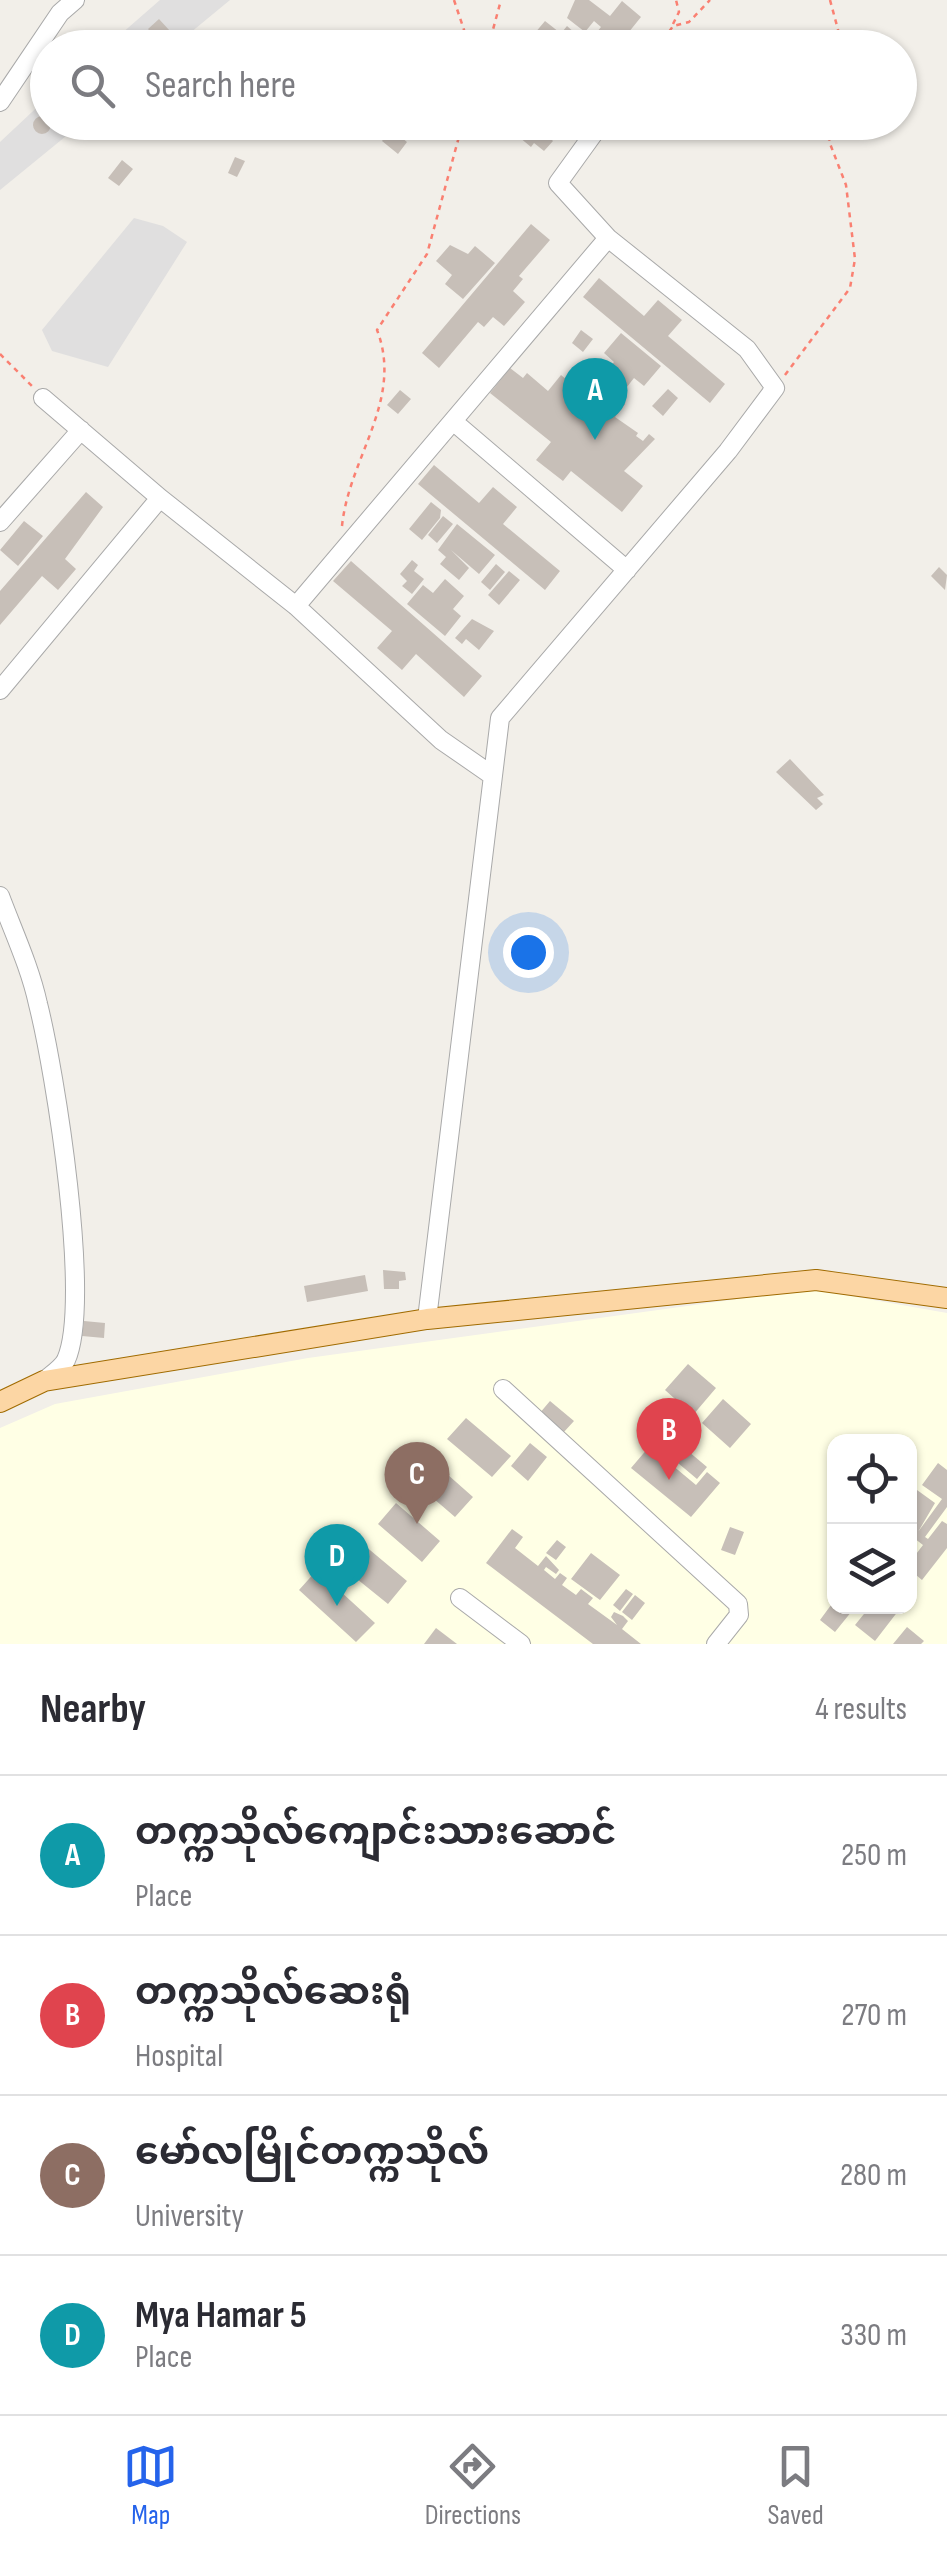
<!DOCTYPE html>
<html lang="en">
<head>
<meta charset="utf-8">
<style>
	body { margin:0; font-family:"Sofia Sans Condensed","Noto Sans Myanmar",sans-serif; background:#f2f2f3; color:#2b2b33 }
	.controls { position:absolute; right:30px; bottom:30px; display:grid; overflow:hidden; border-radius:20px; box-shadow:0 2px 8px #0004 }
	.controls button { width:90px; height:90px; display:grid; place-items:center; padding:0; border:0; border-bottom:2px solid #e1e1e2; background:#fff; color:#2b2b33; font:50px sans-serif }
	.you { position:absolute; left:528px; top:952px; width:35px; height:35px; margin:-25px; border:8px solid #fff; border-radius:50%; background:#1a73e8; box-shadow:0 0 0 15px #1a73e833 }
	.badge { display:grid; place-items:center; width:65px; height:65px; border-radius:50%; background:#2563eb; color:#fff; font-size:32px; font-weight:700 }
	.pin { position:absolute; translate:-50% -82px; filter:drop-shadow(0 2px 5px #0008) }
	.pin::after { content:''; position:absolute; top:52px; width:35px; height:30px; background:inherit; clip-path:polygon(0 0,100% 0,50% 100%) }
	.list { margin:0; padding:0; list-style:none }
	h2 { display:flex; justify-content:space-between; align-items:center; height:130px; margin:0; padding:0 40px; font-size:42px }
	h2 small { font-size:32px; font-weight:400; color:#7c7c81 }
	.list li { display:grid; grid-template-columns:65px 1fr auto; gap:30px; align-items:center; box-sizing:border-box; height:160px; padding:0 40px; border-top:2px solid #e1e1e2 }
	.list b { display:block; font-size:38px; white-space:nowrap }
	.list p { margin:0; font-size:32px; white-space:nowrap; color:#7c7c81 }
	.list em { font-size:32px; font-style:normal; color:#7c7c81 }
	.icon { flex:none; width:55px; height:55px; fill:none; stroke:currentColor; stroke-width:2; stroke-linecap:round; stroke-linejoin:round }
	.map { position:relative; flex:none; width:947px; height:1644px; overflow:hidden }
	.search { position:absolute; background:#fff; box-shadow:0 2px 8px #0004; left:30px; right:30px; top:30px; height:110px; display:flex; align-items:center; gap:25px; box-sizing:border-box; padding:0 35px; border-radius:55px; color:#7c7c81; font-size:38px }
	.sheet { height:770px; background:#fff }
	nav { display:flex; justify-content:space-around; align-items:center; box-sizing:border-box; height:140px; border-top:2px solid #e1e1e2; background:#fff; font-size:28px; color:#7c7c81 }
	nav a { display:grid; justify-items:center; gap:5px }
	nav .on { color:#2563eb }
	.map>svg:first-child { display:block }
	.residential { fill:#e0dfdf }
	.education { fill:#ffffe5; fill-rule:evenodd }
	.building { fill:#c7bfb8 }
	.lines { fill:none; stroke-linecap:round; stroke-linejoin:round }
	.minor-casing { stroke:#a9a9a9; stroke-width:20 }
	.major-casing { stroke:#a06b00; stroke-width:22 }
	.path { stroke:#fa8072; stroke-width:2.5; stroke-dasharray:5 5; stroke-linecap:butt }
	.minor { stroke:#fff; stroke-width:18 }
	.major { stroke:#fcd6a4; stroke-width:20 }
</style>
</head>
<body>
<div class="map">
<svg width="947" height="1644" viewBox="0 0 947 1644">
	<rect width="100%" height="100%" fill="#f2efe9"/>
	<!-- residential -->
	<path class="residential" d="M160 0H230L173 47 105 48Z
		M47 98 48 122 82 123 0 190V142Z
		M134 218 163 226 187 242 108 367 52 351 42 330Z"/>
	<!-- education -->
	<path class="education" d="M811 1289 947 1313V1644H0V1428L55 1404 308 1358ZM834 1442H910V1606H834Z"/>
	<!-- building -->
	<path class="building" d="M575 0H589L610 16 622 1 641 17 616 48H584L601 27 594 21 585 32 567 18Z
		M159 19 170 31 159 41 148 29Z
		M545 21 559 32 547 48H538L529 40Z
		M567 26 585 42 580 48H549Z
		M33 125a9 9 0 1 1 18 0a9 9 0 1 1-18 0Z
		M521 122H554L545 133 553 141 544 151 534 143 531 147 513 132Z
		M391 129 407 142 398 154 382 141Z
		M235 157 245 161 237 177 228 173Z
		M122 160 133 169 119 186 108 178Z
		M531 224 550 240 519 276 523 279 513 291 525 302 504 326 493 317 484 327 478 322 439 368 422 353Z
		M450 245 468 254 475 246 495 263 463 299 445 284 452 275 436 261Z
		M599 278 644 316 658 300 682 320 668 336 725 384 710 403 583 297Z
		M581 330 593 339 583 352 572 343Z
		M621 333 661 366 644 386 634 378 623 392 603 375 614 362 604 353Z
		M510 368 523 378 527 373 548 391 561 375 596 404 608 390 625 404 615 417 638 433 636 436 643 441 649 434 655 439 624 471 643 486 622 512 571 471 563 481 536 460 551 442 490 393Z
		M668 389 678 398 663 416 652 406Z
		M400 390 411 399 398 414 387 405Z
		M434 465 479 503 493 487 517 507 503 524 560 571 545 590 418 484Z
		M86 492 103 507 65 559 76 569 58 590 42 576 0 625V591Z
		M431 502 441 510 440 518 422 540 409 529Z
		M443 516 453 524 437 543 428 535Z
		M24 521 43 536 18 566 0 550Z
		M457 524 495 555 479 574 451 550 469 568 459 580 440 564 446 557 438 550Z
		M412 560 418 565 414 571 424 579 412 594 402 586 407 581 400 574Z
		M351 561 482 676 464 697 416 654 402 670 377 648 392 631 333 581Z
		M496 564 505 572 490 590 481 582Z
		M939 567 947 575 945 590 931 576Z
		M509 571 520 580 499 605 488 595Z
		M445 579 464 596 453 609 461 616 445 636 407 604 423 585 433 593Z
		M472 619 494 631 479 650 466 639 462 644 455 638Z
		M790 759 824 795 817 798 823 804 816 810 776 772Z
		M383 1270 405 1272 406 1280 399 1281V1289H384Z
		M365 1275 368 1291 307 1302 304 1286Z
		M84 1321 105 1323 104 1338 82 1336Z
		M688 1364 716 1388 693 1415 665 1390Z
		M723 1399 751 1424 730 1448 702 1423Z
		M550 1401 574 1421 563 1433 539 1414Z
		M466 1418 511 1456 492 1477 447 1439Z
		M660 1434 677 1447 666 1460 696 1485 707 1472 720 1483 691 1517 631 1468Z
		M530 1443 547 1457 528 1481 511 1466Z
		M682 1446 707 1467 697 1479 672 1458Z
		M430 1459 473 1497 455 1517 412 1480Z
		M938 1463 947 1470V1507L925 1537 928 1539 942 1521 947 1524V1548L922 1580 910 1570V1562L923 1545 910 1535V1500L917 1490 935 1503 918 1532 942 1499 922 1485Z
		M396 1503 440 1541 422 1562 378 1524Z
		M730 1527 744 1532 735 1555 721 1550Z
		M512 1529 523 1537 515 1548 538 1566 546 1556 559 1570 556 1574 546 1567 544 1570 555 1579 560 1573 567 1578 562 1585 576 1595 581 1589 593 1598 588 1604 617 1625 611 1617 614 1612 623 1616 628 1621 622 1629 641 1644H593L486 1563Z
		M346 1530 407 1581 388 1604 326 1554Z
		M557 1540 566 1547 556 1560 546 1553Z
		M591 1553 620 1575 600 1600 571 1579Z
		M317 1570 375 1623 356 1642 299 1590Z
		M626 1589 633 1594 620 1611 613 1605Z
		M635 1595 645 1603 632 1620 622 1612Z
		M834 1601V1606H856L835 1632 820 1620Z
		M865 1606H902L875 1641 855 1625 868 1609Z
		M907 1627 924 1641 921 1644H893Z
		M436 1628 457 1644H424Z"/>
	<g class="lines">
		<defs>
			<path id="minor" d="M0 102 60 13 75 0
				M43 398 160 498
				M454 422 627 570
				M0 522 81 430
				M296 606 608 238
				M0 690 160 498 296 606 441 740 493 776
				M0 896C13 931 30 967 38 1004 55 1071 92 1302 66 1360 62 1368 51 1375 44 1381
				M427 1319 500 718 728 451 775 388 747 349 608 238 558 183 602 122
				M503 1389 738 1604 739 1615 716 1644
				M460 1598 521 1644"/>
			<path id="major" d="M0 1402 44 1381 427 1319 816 1280 947 1298"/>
		</defs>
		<!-- minor casing -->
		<use href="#minor" class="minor-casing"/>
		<!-- major casing -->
		<use href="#major" class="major-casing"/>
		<!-- path -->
		<path class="path" d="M454 0 470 48
			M830 0 843 48
			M673 24 679 12 676 0
			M488 48 501 0
			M658 48 673 26 689 22 710 0
			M0 354 34 388
			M785 375 850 288 855 259 846 185 829 141 834 122
			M342 526C349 457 404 400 377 330L427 254 463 122"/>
		<!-- minor -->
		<use href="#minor" class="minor"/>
		<!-- major -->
		<use href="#major" class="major"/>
	</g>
</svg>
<div class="controls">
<button><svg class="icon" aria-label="locate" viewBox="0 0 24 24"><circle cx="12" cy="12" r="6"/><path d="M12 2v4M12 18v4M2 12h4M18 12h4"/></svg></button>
<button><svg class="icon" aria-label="layers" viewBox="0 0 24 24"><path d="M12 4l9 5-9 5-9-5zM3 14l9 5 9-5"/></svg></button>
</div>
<div class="you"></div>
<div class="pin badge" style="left:595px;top:440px;background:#0f9aa8">A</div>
<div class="pin badge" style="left:669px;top:1480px;background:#e0444e">B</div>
<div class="pin badge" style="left:417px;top:1524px;background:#8d6e63">C</div>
<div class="pin badge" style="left:337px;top:1606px;background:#0f9aa8">D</div>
<div class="search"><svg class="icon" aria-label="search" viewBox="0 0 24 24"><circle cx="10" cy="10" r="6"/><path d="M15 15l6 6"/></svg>Search here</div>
</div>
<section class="sheet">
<h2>Nearby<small>4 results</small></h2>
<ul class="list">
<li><span class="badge" style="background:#0f9aa8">A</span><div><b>တက္ကသိုလ်ကျောင်းသားဆောင်</b><p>Place</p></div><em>250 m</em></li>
<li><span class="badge" style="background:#e0444e">B</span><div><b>တက္ကသိုလ်ဆေးရုံ</b><p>Hospital</p></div><em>270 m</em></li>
<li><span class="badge" style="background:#8d6e63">C</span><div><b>မော်လမြိုင်တက္ကသိုလ်</b><p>University</p></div><em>280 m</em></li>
<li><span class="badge" style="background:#0f9aa8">D</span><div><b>Mya Hamar 5</b><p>Place</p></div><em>330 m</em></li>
</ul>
</section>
<nav>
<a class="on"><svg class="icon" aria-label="map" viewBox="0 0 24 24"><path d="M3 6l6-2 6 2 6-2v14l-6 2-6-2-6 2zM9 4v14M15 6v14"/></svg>Map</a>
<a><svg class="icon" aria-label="directions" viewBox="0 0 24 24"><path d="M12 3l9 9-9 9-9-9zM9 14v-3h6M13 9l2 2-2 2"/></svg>Directions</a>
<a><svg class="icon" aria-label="saved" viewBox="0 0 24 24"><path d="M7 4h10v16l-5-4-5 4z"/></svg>Saved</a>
</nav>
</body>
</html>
